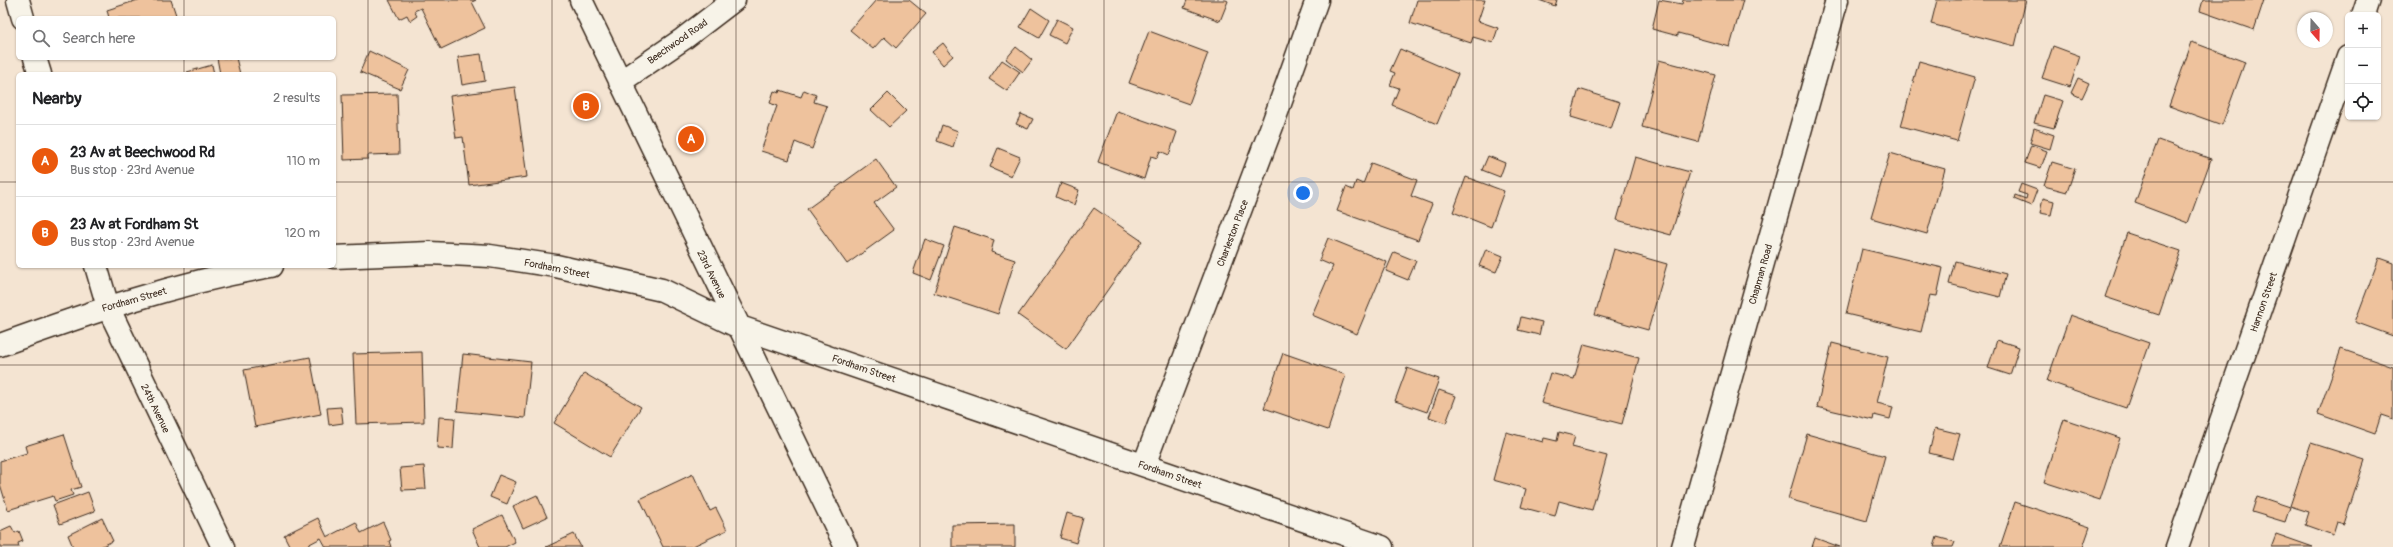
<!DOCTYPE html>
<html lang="en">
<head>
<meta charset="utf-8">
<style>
	body { margin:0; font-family:Pangolin,sans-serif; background:#f2f2f2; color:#202124 }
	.controls { position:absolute; right:12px; top:12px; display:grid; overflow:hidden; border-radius:6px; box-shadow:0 1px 3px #0004 }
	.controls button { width:36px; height:36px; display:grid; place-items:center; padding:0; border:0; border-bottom:1px solid #e0e0e0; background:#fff; color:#202124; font:20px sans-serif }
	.compass { position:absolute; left:2297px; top:12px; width:36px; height:36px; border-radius:50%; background:#fff; box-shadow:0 1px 3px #0004; rotate:160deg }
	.you { position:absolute; left:1303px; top:193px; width:14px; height:14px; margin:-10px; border:3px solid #fff; border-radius:50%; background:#1a73e8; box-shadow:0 0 0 6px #1a73e833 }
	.badge { display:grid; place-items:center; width:26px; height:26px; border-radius:50%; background:#ea580c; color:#fff; font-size:13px; font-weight:700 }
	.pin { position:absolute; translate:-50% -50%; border:2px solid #fff; box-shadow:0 1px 4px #0006 }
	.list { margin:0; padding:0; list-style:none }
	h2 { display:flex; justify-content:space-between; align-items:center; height:52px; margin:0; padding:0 16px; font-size:17px }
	h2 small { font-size:13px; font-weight:400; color:#757577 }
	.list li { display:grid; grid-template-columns:26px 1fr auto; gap:12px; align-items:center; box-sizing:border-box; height:72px; padding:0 16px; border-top:1px solid #e0e0e0 }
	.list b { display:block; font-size:15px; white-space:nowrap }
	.list p { margin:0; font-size:13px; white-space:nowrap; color:#757577 }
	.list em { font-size:13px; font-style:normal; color:#757577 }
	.icon { flex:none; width:22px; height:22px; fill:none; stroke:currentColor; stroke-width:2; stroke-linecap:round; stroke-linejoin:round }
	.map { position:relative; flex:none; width:2393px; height:547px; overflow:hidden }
	.search { position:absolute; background:#fff; box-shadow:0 1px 3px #0004; left:16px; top:16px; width:320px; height:44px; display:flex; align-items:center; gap:10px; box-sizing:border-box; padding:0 14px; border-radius:6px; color:#757577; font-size:15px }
	.panel { position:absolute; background:#fff; box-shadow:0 1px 3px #0004; left:16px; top:72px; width:320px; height:196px; border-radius:6px }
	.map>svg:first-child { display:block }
	.building { fill:#eec29d; stroke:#3b2a1e }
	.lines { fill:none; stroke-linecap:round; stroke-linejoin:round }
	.minor-casing { stroke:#3b2a1e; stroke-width:25 }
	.minor { stroke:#f7f3e8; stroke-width:22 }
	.grid { fill:none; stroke:#3b2a1e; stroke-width:1; stroke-opacity:0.55 }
	.labels { text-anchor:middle; stroke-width:4; stroke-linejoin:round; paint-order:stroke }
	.street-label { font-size:10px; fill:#3b2a1e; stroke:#f7f3e8 }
</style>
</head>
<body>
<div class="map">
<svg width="2393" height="547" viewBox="0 0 2393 547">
	<rect width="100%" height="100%" fill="#f4e4d2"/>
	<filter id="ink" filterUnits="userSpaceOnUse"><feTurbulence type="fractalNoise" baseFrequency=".025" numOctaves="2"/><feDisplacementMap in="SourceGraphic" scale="8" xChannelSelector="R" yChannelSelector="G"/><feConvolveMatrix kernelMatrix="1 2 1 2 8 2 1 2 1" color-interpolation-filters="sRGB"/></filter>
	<g filter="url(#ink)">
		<!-- building -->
		<path class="building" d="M138 0H171L177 18H109L107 10Z
			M389 0H476L472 2 485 28 441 49 421 8 414 11 417 16 410 21 407 15 399 19Z
			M876 0H909L926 14 896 48 884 37 873 49 850 30Z
			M1187 0H1226L1228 1 1220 21 1184 8Z
			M1417 0H1485L1478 21 1498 28 1493 43 1473 37 1471 43 1410 23Z
			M1539 0H1557L1555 6Z
			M1659 0 1682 4 1683 0H1743L1730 47 1678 33V36L1652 29Z
			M1937 0H2026L2015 46 1931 24Z
			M2203 0H2264L2254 30 2200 11Z
			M1031 8 1049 20 1039 38 1020 27Z
			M1057 19 1073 27 1065 43 1049 35Z
			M1149 31 1208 53 1189 104 1129 83Z
			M2192 42 2245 62 2222 125 2169 106Z
			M943 43 953 56 943 65 932 52Z
			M2053 46 2080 56 2070 87 2042 78Z
			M1016 47 1032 60 1023 72 1006 59Z
			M1400 49 1458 74 1437 124 1392 105 1399 88 1390 85 1395 73 1390 71Z
			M369 51 409 70 400 89 360 72Z
			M481 54 485 81 462 85 458 57Z
			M217 58H236L240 74H220Z
			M1002 60 1020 72 1007 91 989 79Z
			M1659 60 1716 75 1698 142 1642 127Z
			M1919 61 1975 77 1957 141 1901 126Z
			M212 65 214 74H188L187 72Z
			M2078 78 2089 83 2082 98 2071 93Z
			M515 87 527 177 469 185 463 137 456 138 450 96Z
			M1579 89 1620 102 1611 129 1571 117Z
			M780 90 801 97 804 90 816 95 814 102 827 106 812 149 795 142 789 160 761 151 777 106 770 103 774 91 779 93Z
			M888 93 906 111 889 127 871 110Z
			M397 94 399 154 368 155V159L344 160 342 95Z
			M2043 95 2063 101 2054 128 2034 123Z
			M1117 111 1177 132 1169 155 1160 151 1157 158 1151 156 1144 179 1098 162Z
			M1021 114 1033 119 1028 129 1016 124Z
			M942 125 958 131 953 147 937 141Z
			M2034 128 2054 135 2050 149 2030 143Z
			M2158 140 2211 159 2188 223 2135 203Z
			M2031 145 2047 151 2041 168 2025 163Z
			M998 148 1020 157 1011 176 990 167Z
			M1890 153 1945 169 1927 234 1871 218Z
			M1488 156 1505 163 1500 177 1482 170Z
			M1635 157 1690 172 1671 235 1617 220Z
			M876 159 896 187 874 203 894 230 847 264 807 209Z
			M2052 162 2075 169 2067 192 2044 186Z
			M1371 163 1417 180 1411 196 1432 204 1418 240 1337 211 1346 187 1353 190 1356 181 1363 184Z
			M1466 177 1504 191 1491 227 1453 212Z
			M1061 183 1079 190 1074 205 1056 197Z
			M2021 184 2037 190 2031 206 2014 199 2015 195 2026 199 2027 195 2018 192Z
			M2043 198 2054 201 2051 215 2040 213Z
			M1094 208 1142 241 1066 349 1018 315Z
			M955 227 994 240 991 252 1015 260 998 314 934 293Z
			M2127 233 2181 251 2159 315 2105 297Z
			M1328 238 1387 262 1357 334 1312 315 1333 266 1319 260Z
			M925 239 944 246 931 280 913 273Z
			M1486 249 1503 256 1496 272 1479 266Z
			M1614 249 1667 264 1648 330 1595 315Z
			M1862 249 1943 268 1937 296 1930 295 1921 332 1846 314Z
			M1394 252 1416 261 1408 280 1386 271Z
			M2379 258 2393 263V336L2355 322Z
			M1955 261 2006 274 2000 297 1949 284Z
			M2070 315 2149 343 2126 408 2047 381Z
			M1521 317 1542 322 1539 335 1518 330Z
			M1997 340 2019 347 2010 375 1988 368Z
			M1832 343 1888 357 1877 403 1893 407 1890 419 1874 415 1873 420 1817 407Z
			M1584 344 1639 358 1622 424 1541 403 1550 373 1574 379Z
			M2341 349 2393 367V419L2381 415 2375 434 2318 414Z
			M422 352 424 422 356 424 353 354Z
			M1283 353 1346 375 1328 430 1264 408Z
			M463 354 531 362 525 418 457 411Z
			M310 357 321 414 255 427 244 370Z
			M1407 368 1439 379 1427 412 1395 401Z
			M584 373 641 407 610 457 554 423Z
			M1439 390 1456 396 1446 423 1429 417Z
			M341 407 343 423 329 425 327 408Z
			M439 417 455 418 453 449 437 448Z
			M2064 419 2120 438 2100 500 2044 482Z
			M1935 428 1960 434 1953 459 1929 453Z
			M1506 432 1543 442 1544 438 1557 441 1559 432 1575 436 1572 447 1607 456 1592 510 1559 501 1555 516 1521 507 1526 489 1493 480Z
			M64 434 81 487 71 490 73 495 55 501 53 496 8 510 0 484V461L27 453 25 446Z
			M1807 434 1885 456 1867 521 1788 499Z
			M2311 443 2365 460 2344 524 2337 522 2333 535 2305 525 2309 512 2290 506Z
			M424 466 426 489 402 490 400 468Z
			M693 474 710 511 716 508 727 530 691 547H663L640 499Z
			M499 475 516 482 507 504 490 497Z
			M88 492 95 511 60 524 53 505Z
			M537 495 547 517 523 528 513 506Z
			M2257 496 2290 507 2285 522 2252 512Z
			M2015 502 2090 527 2083 547H2000Z
			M1067 513 1083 518 1076 543 1060 538Z
			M502 515 515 542 505 547H480L472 529Z
			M102 518 113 541 100 547H73L68 535Z
			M318 518 327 537 356 522 361 533 383 522 391 540 389 541 391 547H326L321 538 304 547H290L284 535Z
			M1015 524V547H952V525Z
			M11 526 15 533 19 531 23 541 18 543 19 547H0V531Z
			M574 534 581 547H546Z
			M2276 534 2313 547H2271Z
			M1937 537 1955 542 1953 547H1934Z
			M1815 538 1840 547H1812Z"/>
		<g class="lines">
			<defs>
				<path id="minor" d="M18 0 23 18
					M581 0 846 547
					M2363 15 2368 0
					M35 58 40 74
					M620 82 683 39 734 0
					M334 257 430 253 490 256 556 266 662 290 737 326 1382 547
					M96 266 108 307 223 547
					M0 345C89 313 178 282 272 266
					M1144 465 1272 126 1317 0
					M1683 547 1837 0
					M2177 547 2348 57"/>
			</defs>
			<!-- minor casing -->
			<use href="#minor" class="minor-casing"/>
			<!-- minor -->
			<use href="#minor" class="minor"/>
		</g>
	</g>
	<!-- grid -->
	<path class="grid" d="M184 0V18M368 0V547M552 0V547M736 0V547M920 0V547M1104 0V547M1289 0V547M1473 0V547M1657 0V547M1841 0V547M2025 0V547M2209 0V547M184 58V74M0 182H18M334 182H2393M184 266V547M0 365H2393"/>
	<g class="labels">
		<!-- street labels -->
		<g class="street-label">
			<text transform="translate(677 41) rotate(-35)" y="4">Beechwood Road</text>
			<text transform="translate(1232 233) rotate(-69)" y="4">Charleston Place</text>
			<text transform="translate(557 268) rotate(11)" y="4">Fordham Street</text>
			<text transform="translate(712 274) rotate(64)" y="4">23rd Avenue</text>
			<text transform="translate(1760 274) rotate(-74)" y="4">Chapman Road</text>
			<text transform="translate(134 299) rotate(-16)" y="4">Fordham Street</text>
			<text transform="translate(2263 302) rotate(-71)" y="4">Hannon Street</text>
			<text transform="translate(864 368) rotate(19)" y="4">Fordham Street</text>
			<text transform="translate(156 408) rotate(64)" y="4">24th Avenue</text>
			<text transform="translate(1170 474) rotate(19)" y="4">Fordham Street</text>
		</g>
	</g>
</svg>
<div class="controls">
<button>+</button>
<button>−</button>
<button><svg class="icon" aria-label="locate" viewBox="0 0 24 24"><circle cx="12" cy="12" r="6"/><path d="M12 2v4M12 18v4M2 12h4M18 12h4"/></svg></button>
</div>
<svg class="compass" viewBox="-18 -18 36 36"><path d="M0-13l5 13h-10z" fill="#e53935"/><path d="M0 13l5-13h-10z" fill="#757577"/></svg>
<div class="you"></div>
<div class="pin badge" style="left:691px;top:139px">A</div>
<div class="pin badge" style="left:586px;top:106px">B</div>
<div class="search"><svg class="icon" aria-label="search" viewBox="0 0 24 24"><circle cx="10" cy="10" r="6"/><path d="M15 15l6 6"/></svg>Search here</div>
<section class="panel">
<h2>Nearby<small>2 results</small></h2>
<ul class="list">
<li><span class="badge">A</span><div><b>23 Av at Beechwood Rd</b><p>Bus stop · 23rd Avenue</p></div><em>110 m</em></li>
<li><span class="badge">B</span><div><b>23 Av at Fordham St</b><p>Bus stop · 23rd Avenue</p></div><em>120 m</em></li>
</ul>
</section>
</div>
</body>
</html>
